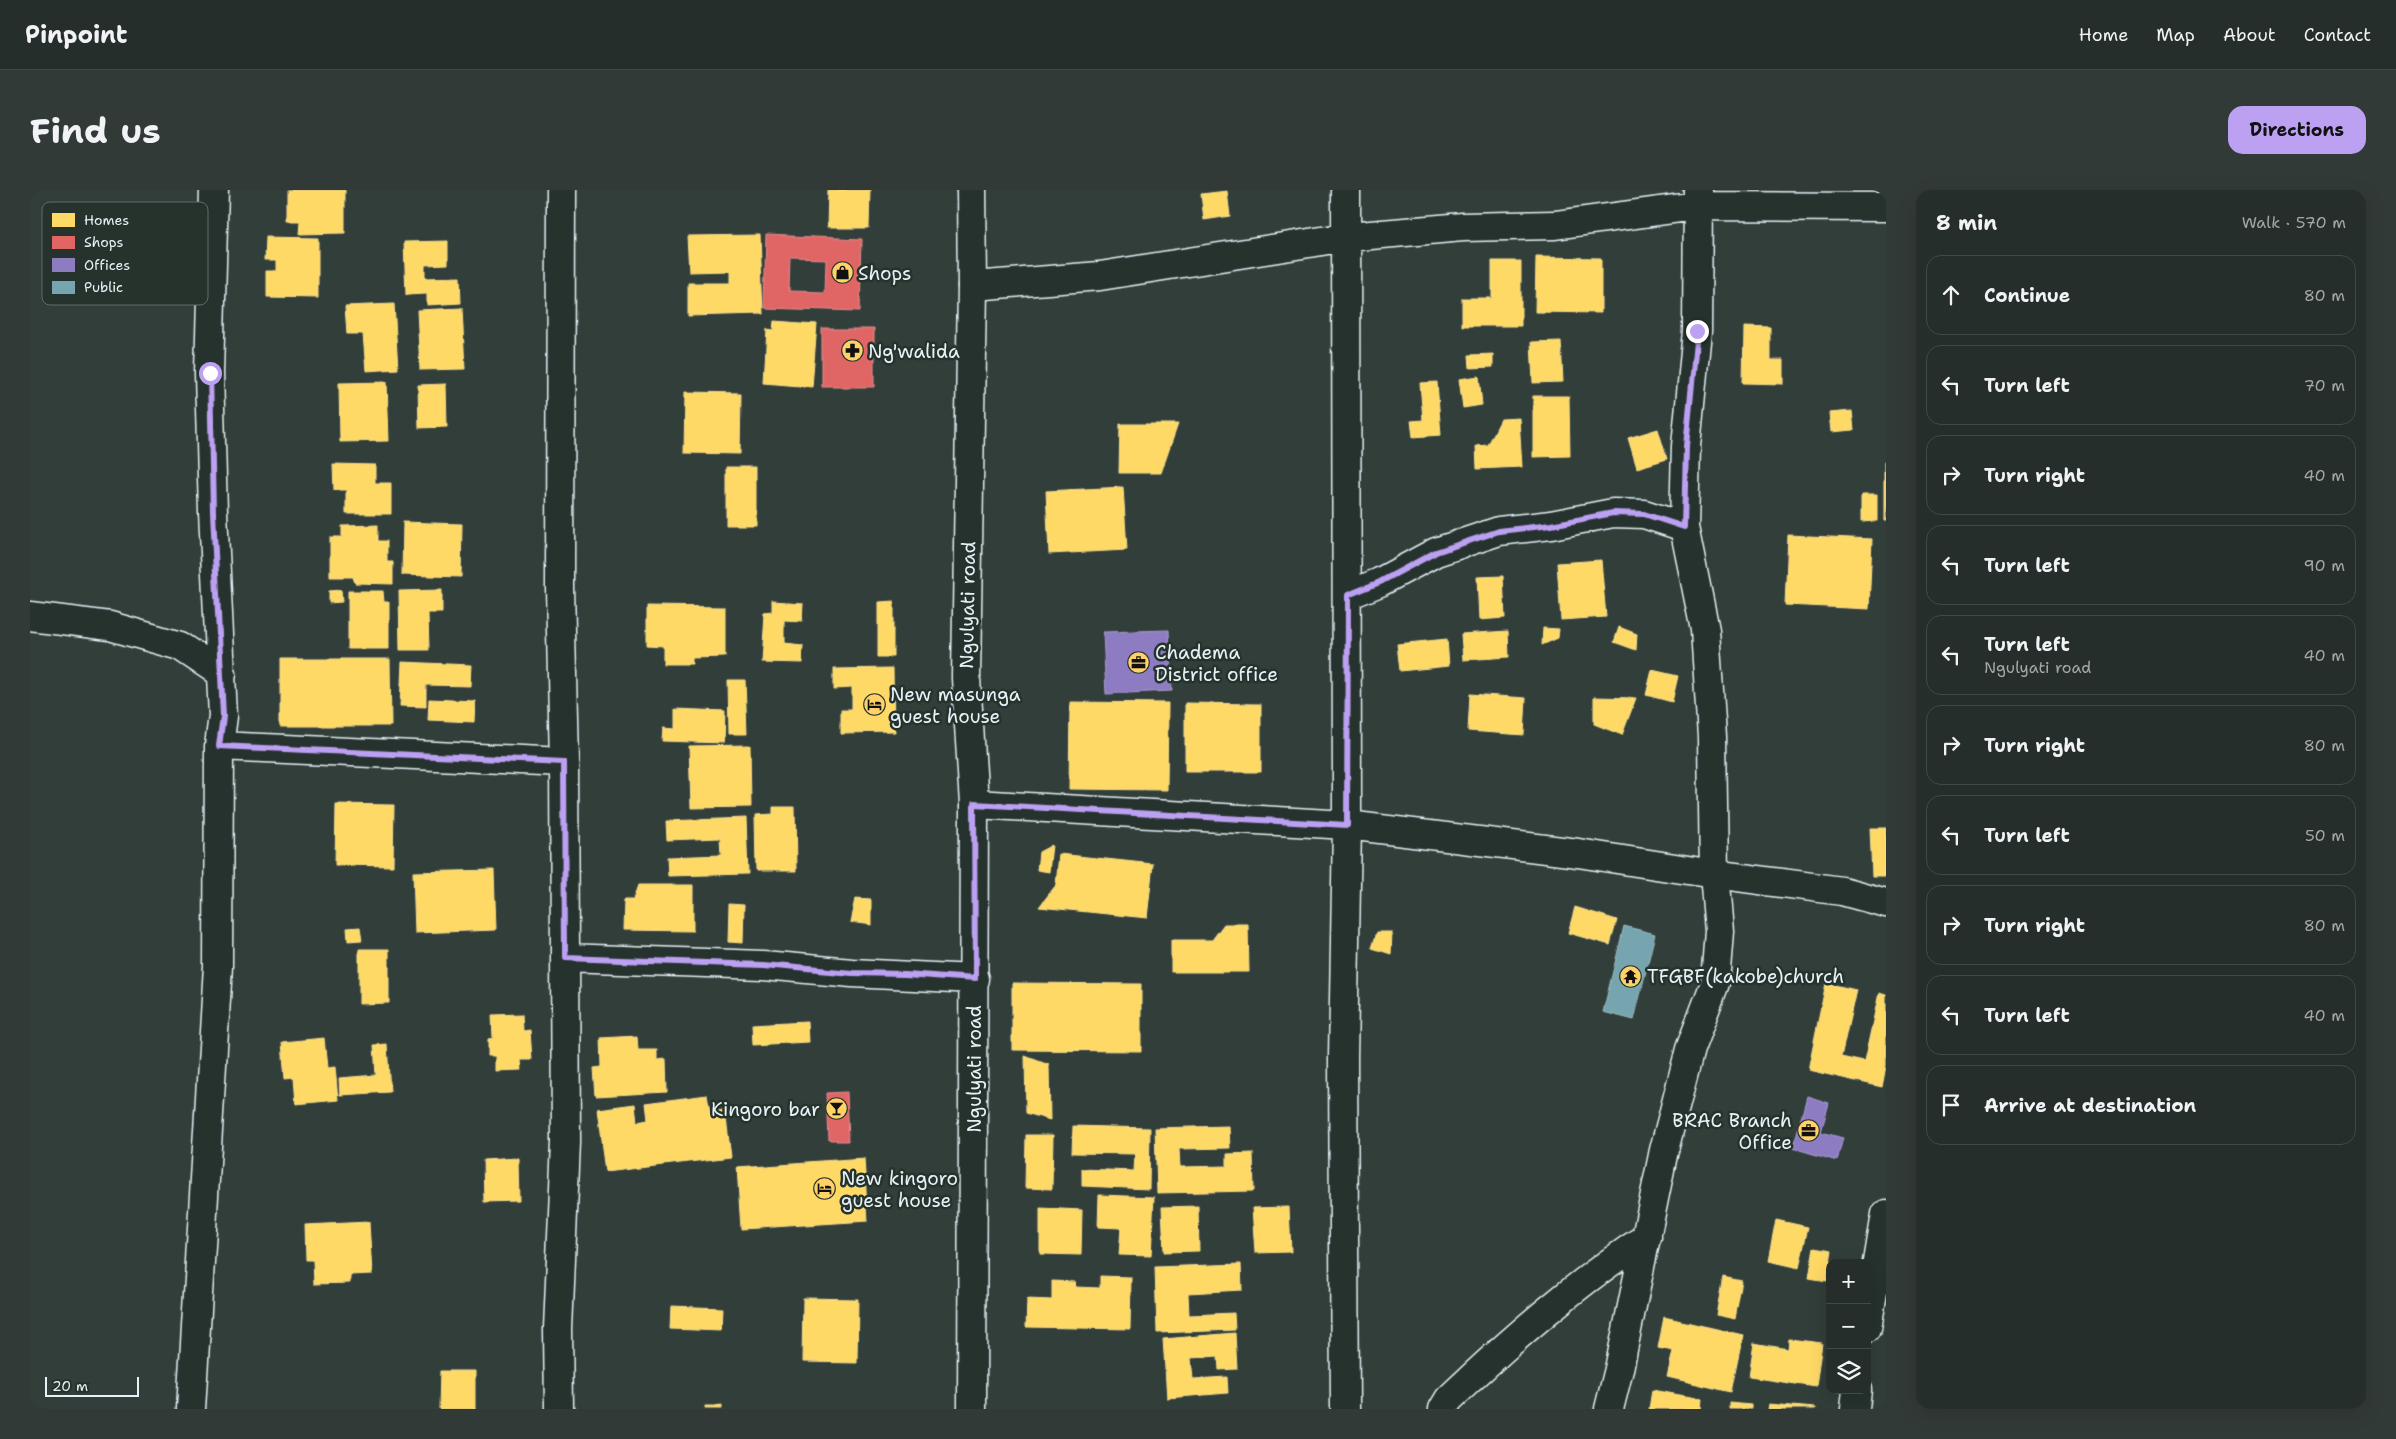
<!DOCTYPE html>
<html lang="en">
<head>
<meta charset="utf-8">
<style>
	body { margin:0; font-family:"Shantell Sans",sans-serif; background:#323a37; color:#f1f3f6 }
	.controls { position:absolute; right:15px; bottom:15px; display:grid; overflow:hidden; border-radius:10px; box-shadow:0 5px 20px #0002 }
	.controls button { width:45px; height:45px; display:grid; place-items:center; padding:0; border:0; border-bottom:1px solid #424a47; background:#262e2b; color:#f1f3f6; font:25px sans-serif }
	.scale { position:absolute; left:15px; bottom:12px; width:94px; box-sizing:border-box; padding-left:5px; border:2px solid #e8f1f8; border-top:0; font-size:14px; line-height:18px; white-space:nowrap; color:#e8f1f8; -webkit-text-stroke:4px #26332d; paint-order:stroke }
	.stop { position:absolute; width:15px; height:15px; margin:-11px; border:4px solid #bca0f2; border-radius:50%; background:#fff }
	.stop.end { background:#bca0f2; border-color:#fff; box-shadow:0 1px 5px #0008 }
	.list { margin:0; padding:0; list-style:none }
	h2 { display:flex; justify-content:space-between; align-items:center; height:65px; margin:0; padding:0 20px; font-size:21px }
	h2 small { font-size:16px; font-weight:400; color:#a4a8a9 }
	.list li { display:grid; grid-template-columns:32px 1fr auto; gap:15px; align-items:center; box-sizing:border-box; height:80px; margin:0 10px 10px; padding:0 10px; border:1px solid #424a47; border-radius:15px }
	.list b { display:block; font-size:19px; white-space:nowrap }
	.list p { margin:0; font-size:16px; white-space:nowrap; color:#a4a8a9 }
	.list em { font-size:16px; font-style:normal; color:#a4a8a9 }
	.icon { flex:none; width:28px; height:28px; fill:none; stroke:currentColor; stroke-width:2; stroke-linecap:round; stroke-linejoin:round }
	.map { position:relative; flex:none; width:1856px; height:1219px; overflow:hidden; border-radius:15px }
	header { display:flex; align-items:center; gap:30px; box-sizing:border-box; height:70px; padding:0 25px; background:#262e2b; border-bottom:1px solid #424a47 }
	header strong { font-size:24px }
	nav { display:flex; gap:28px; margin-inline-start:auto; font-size:18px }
	.intro { display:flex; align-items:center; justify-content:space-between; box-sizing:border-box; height:120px; padding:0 30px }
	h1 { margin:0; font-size:35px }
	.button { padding:12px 22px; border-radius:15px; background:#bca0f2; color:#111; font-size:18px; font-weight:700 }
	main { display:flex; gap:30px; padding:0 30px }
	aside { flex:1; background:#262e2b; border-radius:15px; box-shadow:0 5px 20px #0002 }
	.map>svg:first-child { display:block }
	.homes { fill:#ffd966; stroke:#f8e092 }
	.shops { fill:#e06666; stroke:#e29092; fill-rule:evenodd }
	.offices { fill:#8e7cc3; stroke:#a99fd3 }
	.public { fill:#76a5af; stroke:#98bcc5 }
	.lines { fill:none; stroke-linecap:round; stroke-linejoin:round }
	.minor-casing { stroke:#e8f1f8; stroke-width:31 }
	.major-casing { stroke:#e8f1f8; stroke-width:31 }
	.minor { stroke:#26332d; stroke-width:28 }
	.major { stroke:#26332d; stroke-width:28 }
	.route { stroke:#bca0f2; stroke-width:6 }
	.labels { text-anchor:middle; stroke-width:5; stroke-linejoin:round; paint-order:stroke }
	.poi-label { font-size:19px; fill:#e8f1f8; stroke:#26332d; text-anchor:start }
	.street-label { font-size:19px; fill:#e8f1f8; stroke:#26332d }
	.key { fill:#26332d; stroke:#606c6a; stroke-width:1 }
	.key-label { font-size:14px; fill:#e8f1f8 }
</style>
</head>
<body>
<header>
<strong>Pinpoint</strong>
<nav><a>Home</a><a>Map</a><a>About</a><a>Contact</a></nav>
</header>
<div class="intro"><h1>Find us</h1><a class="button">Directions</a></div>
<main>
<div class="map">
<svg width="1856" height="1219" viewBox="0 0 1856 1219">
	<rect width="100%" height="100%" fill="#323e39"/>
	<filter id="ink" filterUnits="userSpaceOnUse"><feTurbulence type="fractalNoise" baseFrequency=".02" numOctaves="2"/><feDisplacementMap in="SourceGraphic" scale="10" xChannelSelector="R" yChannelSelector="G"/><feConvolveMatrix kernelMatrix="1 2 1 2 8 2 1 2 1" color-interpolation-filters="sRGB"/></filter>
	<g filter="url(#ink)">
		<!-- homes -->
		<path class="homes" d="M257 0H315V43L269 44 270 31H257Z
			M798 0H840L839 38H797Z
			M1197 1 1200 26 1174 30 1171 4Z
			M730 45 733 124 658 126V93H700V81L659 82 657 46Z
			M236 47 288 48V108L237 107V81H247V70H235Z
			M418 51V74L395 75V88L430 87 431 113 397 115V104L376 105 374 52Z
			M1506 67 1571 68V123L1505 122Z
			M1462 71H1491V136H1432V108H1462Z
			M364 114 368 179 336 181 333 144H317L315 116Z
			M432 118 435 179 390 180 387 120Z
			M744 131 787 134 782 197 734 193 737 140 743 141Z
			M1714 137 1741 138V170H1753V194L1713 193Z
			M1531 151 1533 192 1503 193 1501 152Z
			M1463 164V177L1440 178 1439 165Z
			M1449 186 1452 215 1433 218 1429 189Z
			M357 192 359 251 310 252 309 193Z
			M1407 192 1411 245 1383 247 1381 231 1393 230 1390 193Z
			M416 194 417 237 389 238 388 195Z
			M655 202 711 203 710 264 654 263Z
			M1503 206H1539L1540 266 1503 267Z
			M1822 221 1824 240 1801 242 1799 223Z
			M1489 228 1492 277 1447 279 1446 256 1458 255 1471 229Z
			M1090 234H1148L1131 283H1089Z
			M1628 239 1637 269 1607 278 1598 248Z
			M1854 272H1856V331H1854Z
			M303 274 345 275V293H361V324H316V300H304Z
			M696 277H726V335H696Z
			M1093 297 1097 360 1019 364 1016 301Z
			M1831 305H1847V331L1831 332Z
			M373 332 432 334 431 387 372 385Z
			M348 335V351H357V372H363V394L325 393 323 387H300V347H312V336Z
			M1758 345 1842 349 1839 419 1755 415Z
			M1571 370 1576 427 1531 430 1527 373Z
			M1473 386 1475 428 1449 430 1447 387Z
			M311 400 312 412 299 413V401Z
			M412 400V423H398L399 460H370L369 401Z
			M318 401H353L354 412H359V459H318Z
			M743 411 773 413 772 431 754 430V453L773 455 772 473 732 472 735 424 743 423Z
			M864 411V467H848V412Z
			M617 416 695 417V467L662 468V474H633V456L617 455Z
			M1589 437 1607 444 1606 460 1584 452Z
			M1513 438 1529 439 1528 448 1512 455Z
			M1478 441 1479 467 1433 470 1431 444Z
			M1417 449 1419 476 1370 481 1367 454Z
			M250 469H360L361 536H250Z
			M372 472 441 475 440 496 396 495V517L370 516Z
			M863 478 864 542 811 543V519H822V498L804 499V479Z
			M1622 480 1648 486 1642 512 1616 505Z
			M698 490H715L717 544H699Z
			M1440 504 1496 508 1494 545 1438 541Z
			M1564 507 1606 508 1592 545 1564 534Z
			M399 509 445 511 444 532 398 530Z
			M1040 512 1138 513 1137 600 1039 599Z
			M1155 513 1231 514V582H1155Z
			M645 519 695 521 694 553 632 551 633 538 645 539Z
			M720 555 721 617 661 618 659 556Z
			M306 614 364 615 363 676 305 675Z
			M743 617H765L766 681H726L725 625 743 624Z
			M716 628 718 684 638 686 637 667 691 665 690 648 637 650 636 631Z
			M1840 638H1856V686H1842Z
			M1022 655 1019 682 1007 680 1009 662Z
			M1029 664 1123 674 1117 728 1009 717 1026 695Z
			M464 680 466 740 385 743 383 682Z
			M608 695H663V741L593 740 594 709H603Z
			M825 709 841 710V735L820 732Z
			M699 714 714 715 713 753 698 752Z
			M1545 717 1587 730 1580 755 1538 743Z
			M1194 734H1218L1219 782H1141V750H1182Z
			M330 737 332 750 318 751 317 738Z
			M1347 742H1362L1361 764 1342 758Z
			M329 759H359V813L329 814Z
			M982 793 1111 794V861L982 860Z
			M1796 793 1826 800 1811 867 1834 872 1849 803 1856 805V876L1852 897 1778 880Z
			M492 824 493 841 500 840 502 870H491L492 880 465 881V866H458V849L463 848 462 825Z
			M777 831 778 852 723 855 722 834Z
			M607 846 608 860H627V870L636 869 637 902 566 906 564 878 572 877 571 848Z
			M294 848 297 878 305 877 308 910 266 914 264 887 255 888 252 852Z
			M357 854 360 902 310 905 309 888 346 885 344 855Z
			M995 866 1019 875 1020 930 996 923Z
			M677 905 680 922 695 920 701 967 575 982 567 919 605 914 607 932 618 930 616 913Z
			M1043 936 1120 938 1119 999 1052 996V979L1104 981 1105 964 1042 963Z
			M1199 936 1200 958 1149 959 1150 977 1197 976V964L1223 963 1224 1001 1127 1003 1125 938Z
			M996 945H1023L1022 999 995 998Z
			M488 968 489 1011 454 1012 453 970Z
			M834 968 838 1031 711 1039 707 977Z
			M1069 1005 1124 1007 1121 1066 1089 1065 1091 1038 1068 1037Z
			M1168 1016 1169 1061 1134 1062 1132 1017Z
			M1259 1017 1261 1062 1225 1063 1222 1018Z
			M1010 1018 1052 1020 1051 1065 1010 1064Z
			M1746 1030 1778 1037 1769 1078 1738 1071Z
			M339 1032 342 1084 320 1085V1093L284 1094 283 1070H276L275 1035Z
			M1784 1057 1802 1060 1797 1091 1779 1088Z
			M1211 1074 1212 1100 1158 1103 1159 1125 1204 1123 1205 1140 1127 1143 1125 1077Z
			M1070 1086 1101 1087 1100 1139 996 1137 997 1109 1022 1110V1091L1045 1092V1097L1070 1098Z
			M1693 1087 1712 1091 1705 1129 1686 1125Z
			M773 1108 828 1109 827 1173 772 1172Z
			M641 1116 692 1118 691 1141 640 1139Z
			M1634 1127 1713 1145 1701 1202 1637 1187 1643 1161 1628 1158Z
			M1205 1143 1207 1179 1189 1180 1188 1166 1161 1168 1163 1189 1197 1187 1198 1203 1137 1208 1133 1149Z
			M1759 1149 1792 1153 1786 1197 1719 1187 1724 1153 1758 1159Z
			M410 1181H445V1219H409Z
			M1622 1200 1672 1209 1671 1219H1619Z
			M1700 1213 1721 1215V1219H1700Z
			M1738 1214 1785 1218V1219H1737Z
			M675 1216H692V1219H675Z"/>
		<!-- shops -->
		<path class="shops" d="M736 45 832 49 830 121 734 118ZM760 68 796 69 795 102 759 101Z
			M792 139H844V197H792Z
			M817 902 819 951H799L797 903Z"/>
		<!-- offices -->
		<path class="offices" d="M1139 440 1142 501 1076 504 1073 442Z
			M1777 906 1799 913 1791 942 1813 948 1807 971 1763 958Z"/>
		<!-- public -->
		<path class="public" d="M1594 736 1625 744 1604 830 1573 822Z"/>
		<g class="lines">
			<defs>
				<path id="minor" d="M1316 0 1317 635 1548 663 1684 684 1812 701 1856 713
					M942 96 1070 86 1317 47 1433 37 1525 35 1666 16 1856 17
					M1318 405 1350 392 1406 362 1469 341 1521 335 1583 323 1614 324 1654 337
					M0 426 80 436 150 456 192 484
					M189 556 534 572
					M944 614 1317 635 1313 869 1315 1219
					M535 768 733 775 822 783 945 789
					M1837 1138 1856 1024
					M161 1219 188 776 189 556 193 526 183 322 179 183 184 0
					M529 1219 528 1139 536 952 534 572 530 397 531 0
					M1413 1219 1419 1209C1481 1150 1545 1094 1617 1047
					M1579 1219 1589 1179 1634 960 1660 859 1685 793 1689 741 1684 684 1682 547 1675 440 1654 337 1656 256 1667 141 1668 0
					M1825 1219 1827 1200"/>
				<path id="major" d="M941 0 942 96 936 488 944 614 942 1219"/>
			</defs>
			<!-- minor casing -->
			<use href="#minor" class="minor-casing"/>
			<!-- major casing -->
			<use href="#major" class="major-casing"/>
			<!-- minor -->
			<use href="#minor" class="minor"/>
			<!-- major -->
			<use href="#major" class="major"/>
		</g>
	</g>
	<g class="lines" filter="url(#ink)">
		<!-- route -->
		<path class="route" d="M180 183 183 322 193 526 189 556 534 572 535 768 733 775 822 783 875 784 945 789 944 614 1317 635 1318 405 1350 392 1406 362 1469 341 1521 335 1583 323 1614 324 1654 337 1656 256 1667 141"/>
	</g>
	<!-- icons -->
	<defs>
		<symbol id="shop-disc" viewBox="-11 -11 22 22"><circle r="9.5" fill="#ffd166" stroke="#26332d"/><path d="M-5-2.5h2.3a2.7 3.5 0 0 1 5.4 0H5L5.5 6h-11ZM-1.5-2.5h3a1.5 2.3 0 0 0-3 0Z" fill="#111"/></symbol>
		<symbol id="pharmacy-disc" viewBox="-11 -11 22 22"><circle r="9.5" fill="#ffd166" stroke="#26332d"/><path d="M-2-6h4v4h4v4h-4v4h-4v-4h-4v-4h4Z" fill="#111"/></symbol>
		<symbol id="office-disc" viewBox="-11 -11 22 22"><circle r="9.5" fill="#ffd166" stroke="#26332d"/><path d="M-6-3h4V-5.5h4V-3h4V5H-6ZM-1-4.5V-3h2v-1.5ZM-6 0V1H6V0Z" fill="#111"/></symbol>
		<symbol id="hotel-disc" viewBox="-11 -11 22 22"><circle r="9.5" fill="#ffd166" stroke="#26332d"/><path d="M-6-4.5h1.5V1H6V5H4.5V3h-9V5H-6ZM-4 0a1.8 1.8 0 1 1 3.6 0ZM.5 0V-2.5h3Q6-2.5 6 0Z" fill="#111"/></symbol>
		<symbol id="temple-disc" viewBox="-11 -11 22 22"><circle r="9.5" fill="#ffd166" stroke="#26332d"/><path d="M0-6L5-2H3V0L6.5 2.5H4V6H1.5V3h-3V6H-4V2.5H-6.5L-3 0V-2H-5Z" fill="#111"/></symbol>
		<symbol id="bar-disc" viewBox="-11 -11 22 22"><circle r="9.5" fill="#ffd166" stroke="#26332d"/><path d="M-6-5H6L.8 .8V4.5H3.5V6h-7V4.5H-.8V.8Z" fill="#111"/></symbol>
	</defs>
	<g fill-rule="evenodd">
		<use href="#shop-disc" x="800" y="70" width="25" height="25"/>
		<use href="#pharmacy-disc" x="810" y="148" width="25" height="25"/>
		<use href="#office-disc" x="1096" y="460" width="25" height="25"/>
		<use href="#hotel-disc" x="832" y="502" width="25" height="25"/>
		<use href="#temple-disc" x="1588" y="774" width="25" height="25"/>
		<use href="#bar-disc" x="794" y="906" width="25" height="25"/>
		<use href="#office-disc" x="1766" y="928" width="25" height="25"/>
		<use href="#hotel-disc" x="782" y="986" width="25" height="25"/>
	</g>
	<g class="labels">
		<!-- poi labels -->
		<g class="poi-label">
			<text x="828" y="90">Shops</text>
			<text x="838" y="168">Ng'walida</text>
			<text x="1125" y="469">Chadema<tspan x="1125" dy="22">District office</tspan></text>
			<text x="860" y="511">New masunga<tspan x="860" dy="22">guest house</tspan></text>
			<text x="1617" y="793">TFGBF(kakobe)church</text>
			<text x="790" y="926" text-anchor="end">Kingoro bar</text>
			<text x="1762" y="937" text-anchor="end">BRAC Branch<tspan x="1762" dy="22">Office</tspan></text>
			<text x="811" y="995">New kingoro<tspan x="811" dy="22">guest house</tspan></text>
		</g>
		<!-- street labels -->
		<g class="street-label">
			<text transform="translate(937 415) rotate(-89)" y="7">Ngulyati road</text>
			<text transform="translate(944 879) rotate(-90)" y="7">Ngulyati road</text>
		</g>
	</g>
	<!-- legend -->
	<rect x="12" y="12" width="166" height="103" rx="8" class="key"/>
	<rect x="22" y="23" width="23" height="14" fill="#ffd966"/>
	<rect x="22" y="46" width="23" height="13" fill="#e06666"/>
	<rect x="22" y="68" width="23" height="14" fill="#8e7cc3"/>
	<rect x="22" y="91" width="23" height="13" fill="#76a5af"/>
	<g class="key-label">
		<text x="54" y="35">Homes</text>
		<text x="54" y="57">Shops</text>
		<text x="54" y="80">Offices</text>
		<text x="54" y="102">Public</text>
	</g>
</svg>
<div class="controls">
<button>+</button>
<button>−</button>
<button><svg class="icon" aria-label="layers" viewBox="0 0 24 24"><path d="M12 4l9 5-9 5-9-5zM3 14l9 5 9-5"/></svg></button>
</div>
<div class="scale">20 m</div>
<div class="stop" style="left:180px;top:183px"></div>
<div class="stop end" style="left:1667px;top:141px"></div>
</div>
<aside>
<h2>8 min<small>Walk · 570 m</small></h2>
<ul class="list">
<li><svg class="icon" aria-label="ahead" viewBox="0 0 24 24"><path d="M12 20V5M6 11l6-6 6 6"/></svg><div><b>Continue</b></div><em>80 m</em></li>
<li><svg class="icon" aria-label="left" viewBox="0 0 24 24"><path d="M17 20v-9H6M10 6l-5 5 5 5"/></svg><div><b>Turn left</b></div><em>70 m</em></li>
<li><svg class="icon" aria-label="right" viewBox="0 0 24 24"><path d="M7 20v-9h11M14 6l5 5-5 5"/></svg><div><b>Turn right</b></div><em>40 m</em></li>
<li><svg class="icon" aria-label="left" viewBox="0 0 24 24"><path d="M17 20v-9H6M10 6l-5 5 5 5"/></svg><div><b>Turn left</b></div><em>90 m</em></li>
<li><svg class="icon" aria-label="left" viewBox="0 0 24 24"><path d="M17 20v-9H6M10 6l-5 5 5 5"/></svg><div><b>Turn left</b><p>Ngulyati road</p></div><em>40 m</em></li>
<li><svg class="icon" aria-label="right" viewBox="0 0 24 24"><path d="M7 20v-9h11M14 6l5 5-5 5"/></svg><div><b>Turn right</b></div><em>80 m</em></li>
<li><svg class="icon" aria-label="left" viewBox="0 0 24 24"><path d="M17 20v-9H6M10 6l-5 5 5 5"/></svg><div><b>Turn left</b></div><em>50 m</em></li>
<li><svg class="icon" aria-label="right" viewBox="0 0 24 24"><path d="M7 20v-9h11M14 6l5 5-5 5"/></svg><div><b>Turn right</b></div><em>80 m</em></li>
<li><svg class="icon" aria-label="left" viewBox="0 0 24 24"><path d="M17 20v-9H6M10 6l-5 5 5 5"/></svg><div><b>Turn left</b></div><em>40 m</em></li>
<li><svg class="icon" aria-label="arrive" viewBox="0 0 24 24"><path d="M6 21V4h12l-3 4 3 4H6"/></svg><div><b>Arrive at destination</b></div></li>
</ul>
</aside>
</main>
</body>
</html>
